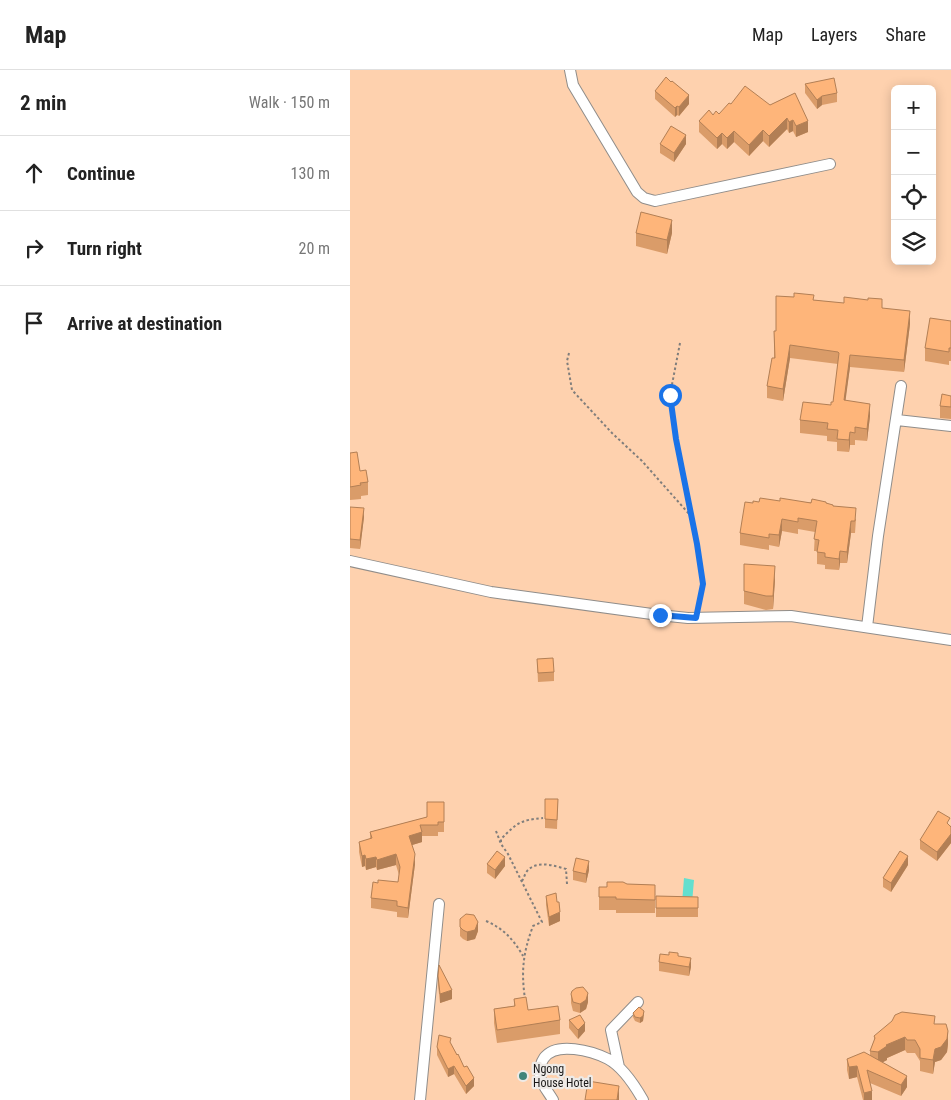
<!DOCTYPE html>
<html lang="en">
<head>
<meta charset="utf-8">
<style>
	body { margin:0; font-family:"Roboto Condensed",sans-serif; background:#f2f2f2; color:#222 }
	.controls { position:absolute; right:15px; top:15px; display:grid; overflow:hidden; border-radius:8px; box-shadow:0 2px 12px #0003 }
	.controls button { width:45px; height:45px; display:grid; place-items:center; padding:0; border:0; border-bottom:1px solid #e0e0e0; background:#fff; color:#222; font:25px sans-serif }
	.stop { position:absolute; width:15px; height:15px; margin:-11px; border:4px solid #1a73e8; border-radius:50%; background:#fff }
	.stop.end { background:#1a73e8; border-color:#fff; box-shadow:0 1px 5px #0008 }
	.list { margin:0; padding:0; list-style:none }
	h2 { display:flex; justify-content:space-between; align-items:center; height:65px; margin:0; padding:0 20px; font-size:21px }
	h2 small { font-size:16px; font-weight:400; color:#767676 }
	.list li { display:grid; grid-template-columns:32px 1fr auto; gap:15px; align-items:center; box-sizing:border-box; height:75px; padding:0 20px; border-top:1px solid #e0e0e0 }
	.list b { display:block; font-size:19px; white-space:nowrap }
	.list em { font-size:16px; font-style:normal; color:#767676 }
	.icon { flex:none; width:28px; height:28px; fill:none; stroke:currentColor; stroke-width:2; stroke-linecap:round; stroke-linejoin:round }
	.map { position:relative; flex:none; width:601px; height:1030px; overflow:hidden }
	header { display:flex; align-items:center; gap:30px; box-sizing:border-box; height:70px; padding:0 25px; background:#fff; border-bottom:1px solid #e0e0e0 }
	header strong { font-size:24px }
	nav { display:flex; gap:28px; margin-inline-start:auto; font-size:18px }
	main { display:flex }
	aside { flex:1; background:#fff }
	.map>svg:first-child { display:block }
	.green { fill:#fed1ae; fill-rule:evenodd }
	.water { fill:#64dfce }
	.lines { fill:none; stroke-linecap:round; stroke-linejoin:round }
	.street-casing { stroke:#908d8a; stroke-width:12 }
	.path { stroke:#807e7c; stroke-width:2; stroke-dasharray:2.5 2.5; stroke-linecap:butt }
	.street { stroke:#fff; stroke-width:10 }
	.wall { fill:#da9c69 }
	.shaded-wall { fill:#b27f55 }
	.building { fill:#feb57a; stroke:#b27f55 }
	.route { stroke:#1a73e8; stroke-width:6 }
	.poi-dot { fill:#40857b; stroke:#eeebe8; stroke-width:2 }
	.labels { text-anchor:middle; stroke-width:4.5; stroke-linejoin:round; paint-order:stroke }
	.poi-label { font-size:12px; fill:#191817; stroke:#eeebe8; text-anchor:start }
</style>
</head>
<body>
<header>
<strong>Map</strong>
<nav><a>Map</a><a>Layers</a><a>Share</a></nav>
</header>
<main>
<aside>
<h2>2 min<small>Walk · 150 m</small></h2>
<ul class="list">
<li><svg class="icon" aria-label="ahead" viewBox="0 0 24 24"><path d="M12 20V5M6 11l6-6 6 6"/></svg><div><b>Continue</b></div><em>130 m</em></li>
<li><svg class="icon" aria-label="right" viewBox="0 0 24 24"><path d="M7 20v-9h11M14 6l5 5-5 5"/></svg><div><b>Turn right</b></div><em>20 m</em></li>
<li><svg class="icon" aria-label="arrive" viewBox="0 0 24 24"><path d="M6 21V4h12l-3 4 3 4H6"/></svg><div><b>Arrive at destination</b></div></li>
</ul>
</aside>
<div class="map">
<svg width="601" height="1030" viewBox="0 0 601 1030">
	<rect width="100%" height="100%" fill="#eeebe8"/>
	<!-- green -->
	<path class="green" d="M0 0H601V1030H0ZM545 19H582V191H545Z"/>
	<!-- water -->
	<path class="water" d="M334 808 344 810 342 833H332Z"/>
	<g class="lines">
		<defs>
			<path id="street" d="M220 0 223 15 287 122 294 128 305 131 480 94
				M547 350 601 356
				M0 491 141 522 309 545 338 548 441 546 601 570
				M517 557 528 466 551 316
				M269 997 261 960 288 932
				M70 1030 89 834
				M203 1030C199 1023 192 1015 190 1007 189 1000 190 994 194 988 206 971 242 981 258 989 273 997 285 1016 293 1030"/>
		</defs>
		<!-- street casing -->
		<use href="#street" class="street-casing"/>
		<!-- path -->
		<path class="path" d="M330 273 320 325 326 369 347 474 353 514 348 536
			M219 283 217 291 222 320 262 363 292 391 340 445
			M146 761 151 774 158 784 192 852 183 856C173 883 171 901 175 929
			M151 772V769C167 753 170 750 193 748
			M172 811C174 808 175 803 178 800 188 790 205 796 216 799L217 814
			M136 851C153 858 164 870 173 886"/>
		<!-- street -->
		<use href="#street" class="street"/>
	</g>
	<!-- wall -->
	<path class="wall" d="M455 14 487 23V32L472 35 467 39 455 23Z
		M305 21 339 34 329 46 327 45 325 47 305 29Z
		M445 23 458 62 446 67 443 61 439 63 437 59 419 77 413 71 399 86 384 72 377 79 372 74 367 79 349 62V51L363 45 369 44 381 34 420 35Z
		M310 74H336L324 92 310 83Z
		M286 163H322L317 184 286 176Z
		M464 230 532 238 560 254 554 302 500 297 495 330 520 346 517 371 505 370V375H500L499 382 487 381V372L477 371V366L450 363V350L481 335 483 332 488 294 440 288 433 331 417 328V316L424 288V261H426Z
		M601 251V291H599V295L575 291V278Z
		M601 326V349L590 348V336Z
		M0 383 10 401 18 412V425L11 426V429L0 430Z
		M430 431 476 433 483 436 506 449 505 463H501L497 493H490L489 500 475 499V495L467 494V481H464L465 462 448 459V464L432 461 429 477 419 475V480L390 475V463L403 433 409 432Z
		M0 437 14 447 10 479 0 478Z
		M394 494 425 509 423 539 416 540 394 534Z
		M187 589 204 602V611L188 612Z
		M208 729 207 759 195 758V749Z
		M94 732V762H88V766H72V772L62 775 65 794 58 848 47 847V842L21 838V828L28 813 48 812 49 805 46 795 27 800 26 797 16 800 15 796 12 797 9 782V772L20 769V762L77 747Z
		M600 755 601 757V773L587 791 570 779V770Z
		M137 794 155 796 145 809 137 803Z
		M558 795 541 822 533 817V808Z
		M239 800 236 813 223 810V801Z
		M277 814 305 815V843H266V840H249V827L257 817Z
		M196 826 210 851 199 856 196 835Z
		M306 826 348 827V847H306Z
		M110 849 128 861 125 869 117 871 113 869 110 866Z
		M328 886 341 897 339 906 309 901V892Z
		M88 906 102 929 90 933 88 915Z
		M221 924 238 932 236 939 230 943 223 941 221 933Z
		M164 929 178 940 210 950V964L147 973 144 953V939L164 936Z
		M283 943 294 945 293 951 290 953 285 951 283 947Z
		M219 950 235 961 228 969 219 958Z
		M585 954 598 974 597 982 591 990 585 992 583 1004 570 1001V991L565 983H557L555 980 537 988V990L532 992 557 1017 551 1026 520 1013 522 1030H513L507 1007 499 1009 497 1000V989L520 985V981L524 971V966Z
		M101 974 124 1016 116 1024 104 1004 98 1007 87 985V977Z"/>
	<!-- shaded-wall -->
	<path class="shaded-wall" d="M339 25V34L329 46V37Z
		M472 26V35L467 39V30Z
		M327 36V45L325 47V38Z
		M437 48V59L419 77V66Z
		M443 50V61L439 63V52Z
		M458 51V62L446 67V56Z
		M413 60V71L399 86V75Z
		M384 61V72L377 79V68Z
		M372 63V74L367 79V68Z
		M336 65V74L324 92V83Z
		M322 150V163L317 184V170Z
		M560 241V254L554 302V290Z
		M440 275V288L433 331V319Z
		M500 285V297L494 342V330Z
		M520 334V346L517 371V359Z
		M500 362V375L499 382V370Z
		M14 438V447L10 479V470Z
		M432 449V461L429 477V465Z
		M501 451V463L497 493V482Z
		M490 481V493L489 500V489Z
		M425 496V509L423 539V526Z
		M72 762V772L59 776V766Z
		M601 764V773L587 791V782Z
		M46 784V795L27 800V790Z
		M65 784V794L58 848V838Z
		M15 785V796L12 797V786Z
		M558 786V795L541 822V813Z
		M26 787V797L16 800V789Z
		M155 787V796L145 809V800Z
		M239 791V800L236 813V804Z
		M210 842V851L199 856V847Z
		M128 852V861L125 869 117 871V862Z
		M341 888V897L339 906V897Z
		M102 920V929L90 933V924Z
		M238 923V932L236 939 230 943V934Z
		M294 941 293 951 290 953V948Z
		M235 953V961L228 969V960Z
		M598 961V974L597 982 591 990 585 992 583 1004V990L585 979Z
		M555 967V980L537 988V990L528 995V982L536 975Z
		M104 996V1004L98 1007V999Z
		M507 996V1007L499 1009V997Z
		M557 1006V1017L551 1026V1015Z
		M124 1008V1016L116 1024V1016Z
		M269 1016V1030H267Z
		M522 1021V1030H514V1023Z"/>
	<!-- building -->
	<path class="building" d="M316 7 321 12 322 11 339 25 329 37 327 36 325 38 305 21Z
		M484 8 487 23 472 26 467 30 455 14Z
		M395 16 420 35 445 23 458 51 446 56 443 50 439 52 437 48 419 66 413 60 399 75 384 61 377 68 372 63 367 68 349 51 359 40 363 45 366 41 369 44 379 33 381 34Z
		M321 56 336 65 324 83 310 74Z
		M291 142 322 150 317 170 286 163Z
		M444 223 464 225 463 230 494 233V227L518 230V228L532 229V238L560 241 554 290 500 285 494 330 520 334 517 359 505 357V363L500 362 499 370 487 369 488 360 477 359 478 353 450 350 453 332 481 335V332H483L489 283 488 282 440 275 433 319 417 316 422 288H425L424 261H426V226L444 227Z
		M580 248 601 251V278H599V282L575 278Z
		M592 324 601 326V337L590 336Z
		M7 382 10 401 16 400 18 412 10 413 11 415 0 417V383Z
		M410 428 430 431V428L461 433 462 429 476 432V433L483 435V436L506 438 505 451H501L497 482 490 481 489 489 475 487V483L467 482 469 470 464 469 467 451 448 448V452L432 449 429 465 419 464V468L390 463 395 432 403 433V431L409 432Z
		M0 437 14 438 10 470 0 469Z
		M394 494 425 496 423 526H416L394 521Z
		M203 588 204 602 188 603 187 589Z
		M195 729H208L207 750 195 749Z
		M77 732H94V752H88V755H70L72 762 59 766 65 784 58 838 47 836V831L21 828 23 812 28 813V810L48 812 50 797 46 784 27 790 26 787 16 789 15 785 12 786 9 772 22 768 20 762 77 747Z
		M588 741 600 748 597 753 601 757V764L587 782 570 770Z
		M147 781 155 787 145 800 137 794Z
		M550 781 558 786 541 813 533 808Z
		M226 788 239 791 236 804 223 801Z
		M257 812H273L277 814 305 815V830L266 829V827H249V817H257Z
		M206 823 207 832H209L210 842 199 847 196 826Z
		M306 826 348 827V838H306Z
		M116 844 124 845 128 852 125 860 117 862 113 860 110 857V849Z
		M319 882 328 883V886L341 888 339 897 309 892 310 884 319 885Z
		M89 895 102 920 90 924 88 906Z
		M233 917 238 923 236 930 230 934 223 932 221 924 222 921 226 918Z
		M176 927 178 940 208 936 210 950 147 960 144 939 165 936 164 929Z
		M289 937 294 941 293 946 290 948 285 947 283 943Z
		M552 942 585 946 584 954H596L598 961 597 969 591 977 585 979 583 990 570 988V979L565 970H557L555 967 536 975 537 976 528 982 520 981 525 968 524 966 542 951 545 945Z
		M230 945 235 953 228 960 219 950Z
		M89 965 101 968 100 972 107 985 108 984 114 997 117 996 124 1008 116 1016 104 996 98 999 87 977Z
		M514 982 557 1006 551 1015 517 1000 522 1021 514 1023 507 996 499 997 497 989Z
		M238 1011 269 1016 267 1030H235Z"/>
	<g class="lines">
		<!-- route -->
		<path class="route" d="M310 545 346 548 353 514 347 474 326 369 320 325"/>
	</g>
	<!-- markers -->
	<circle class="poi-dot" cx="173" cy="1006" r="5"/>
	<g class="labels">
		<!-- poi labels -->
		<g class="poi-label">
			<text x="183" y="1003">Ngong<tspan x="183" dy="14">House Hotel</tspan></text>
		</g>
	</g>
</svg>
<div class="controls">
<button>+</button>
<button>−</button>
<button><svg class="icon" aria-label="locate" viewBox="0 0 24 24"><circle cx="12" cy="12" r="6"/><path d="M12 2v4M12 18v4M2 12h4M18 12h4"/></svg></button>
<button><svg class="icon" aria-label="layers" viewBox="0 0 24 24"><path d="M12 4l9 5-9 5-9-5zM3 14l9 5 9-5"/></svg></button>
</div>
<div class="stop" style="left:320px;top:325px"></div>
<div class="stop end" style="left:310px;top:545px"></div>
</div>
</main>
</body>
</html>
